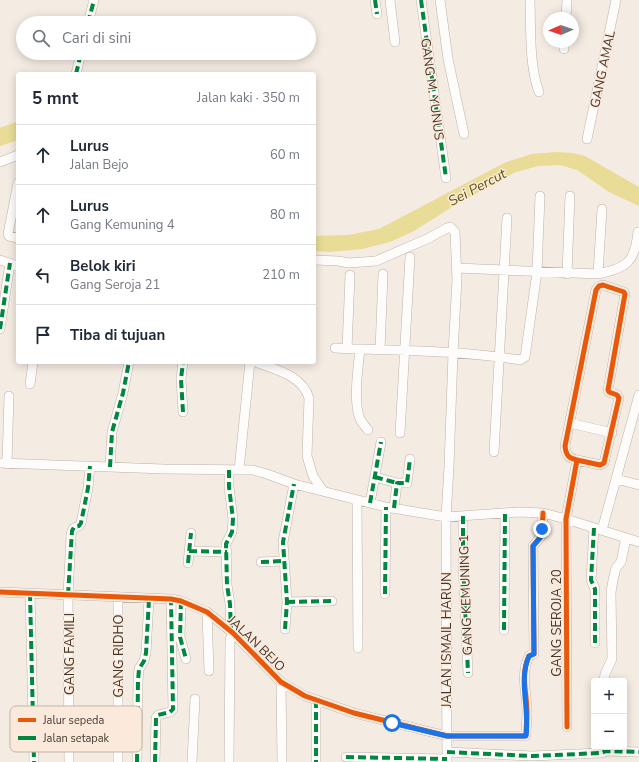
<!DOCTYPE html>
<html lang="id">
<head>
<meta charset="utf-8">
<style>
	body { margin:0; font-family:"Nunito Sans",sans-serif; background:#f6f6f7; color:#1f2937 }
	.controls { position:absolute; right:12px; bottom:12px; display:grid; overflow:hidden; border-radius:4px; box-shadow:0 2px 10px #0003 }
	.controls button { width:36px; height:36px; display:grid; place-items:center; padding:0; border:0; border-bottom:1px solid #e0e1e3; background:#fff; color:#1f2937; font:20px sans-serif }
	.compass { position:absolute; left:543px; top:12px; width:36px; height:36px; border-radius:50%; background:#fff; box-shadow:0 2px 10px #0003; rotate:268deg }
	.stop { position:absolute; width:12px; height:12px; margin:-9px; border:3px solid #1a73e8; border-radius:50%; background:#fff }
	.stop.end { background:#1a73e8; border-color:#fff; box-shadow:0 1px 4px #0008 }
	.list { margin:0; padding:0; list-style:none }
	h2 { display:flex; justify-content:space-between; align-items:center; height:52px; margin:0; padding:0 16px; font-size:17px }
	h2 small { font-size:13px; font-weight:400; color:#747a83 }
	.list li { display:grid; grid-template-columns:26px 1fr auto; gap:12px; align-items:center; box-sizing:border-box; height:60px; padding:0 16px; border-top:1px solid #e0e1e3 }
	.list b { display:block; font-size:15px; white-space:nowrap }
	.list p { margin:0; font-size:13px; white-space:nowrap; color:#747a83 }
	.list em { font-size:13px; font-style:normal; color:#747a83 }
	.icon { flex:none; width:22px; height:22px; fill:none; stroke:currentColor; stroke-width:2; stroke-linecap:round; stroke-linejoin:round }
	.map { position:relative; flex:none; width:639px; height:762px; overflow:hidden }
	.search { position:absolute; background:#fff; box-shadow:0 2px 10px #0003; left:16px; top:16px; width:300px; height:44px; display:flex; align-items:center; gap:10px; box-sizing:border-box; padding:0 14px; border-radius:22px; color:#747a83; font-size:15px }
	.panel { position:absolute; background:#fff; box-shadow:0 2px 10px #0003; left:16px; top:72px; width:300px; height:292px; border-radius:4px }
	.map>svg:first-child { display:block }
	.water { fill:#e9dc96 }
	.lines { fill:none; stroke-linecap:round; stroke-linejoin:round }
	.minor-casing { stroke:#bcb3aa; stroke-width:10 }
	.minor { stroke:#fdfcfb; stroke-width:9 }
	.quiet { stroke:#00873e; stroke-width:4; stroke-dasharray:8 4; stroke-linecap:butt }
	.cycleway-casing { stroke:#fbeadb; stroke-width:8 }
	.cycleway { stroke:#e8590c; stroke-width:5 }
	.route { stroke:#1a73e8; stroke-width:5 }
	.labels { text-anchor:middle; stroke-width:3; stroke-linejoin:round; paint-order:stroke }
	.street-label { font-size:13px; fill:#44392f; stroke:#fbeadb }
	.water-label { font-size:14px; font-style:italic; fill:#5e5405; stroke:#fbeadb }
	.key { fill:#fbeadb; stroke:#c4b5a7; stroke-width:1 }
	.key-label { font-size:11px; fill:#44392f }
</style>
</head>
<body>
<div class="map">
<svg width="639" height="762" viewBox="0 0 639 762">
	<rect width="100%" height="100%" fill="#f4ebe2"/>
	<!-- water -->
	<path class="water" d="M18 121V140L0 146V128Z
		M556 152 572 153 585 156 639 187V206L609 192 577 170 560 165 538 166 516 172 460 202 414 231 390 242 362 249 330 252 314 251V236L348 235 379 229 506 162 532 154Z"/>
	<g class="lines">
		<defs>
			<path id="minor" d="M375 0 377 14
				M390 0 395 42
				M421 0 446 178
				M440 0 448 59 464 134
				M530 0C531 29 529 65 539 92
				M566 18 567 0
				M88 23 94 0
				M564 49V42
				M76 74 81 53
				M587 139 616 0
				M0 162 18 155
				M18 183 8 234 9 236 18 238
				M0 260 18 266
				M314 260 338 261 349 263 376 261 429 238 447 228 450 227 455 232 457 279 453 353 449 467 446 517 447 762
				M457 268 598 274C627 268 635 262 638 232
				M567 274 570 196
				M598 274 602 209
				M0 329 10 263
				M335 348C396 351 459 350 520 360L525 357 537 272 540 196
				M347 349 350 275
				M360 349C358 368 353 402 360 419 362 423 365 426 368 430
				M380 350 383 274
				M256 362C276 370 302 375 309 398L307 456 313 476 323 491
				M30 384 33 362
				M183 412 181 379 183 362
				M570 423 612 433
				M400 433 410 257
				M494 452 507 218
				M0 463 164 469 253 470 267 474 294 484 386 507 446 517 518 512 543 513 566 519 639 542
				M7 464 9 396
				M110 467 112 432 123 393 129 362
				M229 470V487L233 519 232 532 226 544 227 585 230 604 231 631
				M239 470 250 362
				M375 477 397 483
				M616 479 639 485
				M357 500 358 648
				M370 503 381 442
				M394 508 397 483H407L410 459
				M463 516V562L468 673
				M594 528 591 580 595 589V643
				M602 530 639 395
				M189 551 227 552
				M261 562 283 561
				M188 563 191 533
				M0 592 171 599 181 601 207 612 233 633 281 682 305 696 354 713 447 736H525L526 735C526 727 527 720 527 712 527 692 520 676 529 656L534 654 533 546 542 535 543 513
				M30 593 34 762
				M385 594 386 507
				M118 597V762
				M181 601 180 637 186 659
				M287 602 332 601
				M207 612 209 671
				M285 629 287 602 283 542 294 484
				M504 630 505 513
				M604 681 605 674 612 659 611 592 613 580 616 568 621 562 626 538
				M281 682 282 762
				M316 700V762
				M567 727 566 519 577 460 600 465 604 463 619 398 617 395 609 392 608 390 625 294 624 292 603 285 599 286 596 290 565 446C566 456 569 458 577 460
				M447 752 532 756 601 753 606 751 639 752
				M346 757 447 759
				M69 762 68 595 71 536C72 530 72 528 79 526L81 523 88 488 90 466
				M137 762 138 681 139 669 144 661 146 653 149 599
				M155 762 156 718 158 715 170 712 173 709 171 599
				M192 762 195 699
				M229 762 230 640 233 633"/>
		</defs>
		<!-- minor casing -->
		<use href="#minor" class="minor-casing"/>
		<!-- minor -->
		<use href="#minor" class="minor"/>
		<!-- quiet -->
		<path class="quiet" d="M375 0 377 14
			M421 0 446 178
			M88 23 94 0
			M76 74 81 53
			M0 329 10 263
			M183 412 181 379 183 362
			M110 467 112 432 123 393 129 362
			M229 470V487L233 519 232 532 226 544 227 585 230 604 231 631
			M375 477 397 483
			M370 503 381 442
			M394 508 397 483H407L410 459
			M463 516V562L468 673
			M594 528 591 580 595 589V643
			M189 551 227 552
			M261 562 283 561
			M188 563 191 533
			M30 593 34 762
			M385 594 386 507
			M68 595 72 531 74 527 79 526 81 523 88 488 90 466
			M181 601 180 637 186 659
			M287 602 332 601
			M285 629 287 602 283 542 294 484
			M504 630 505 513
			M316 700V762
			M447 752 532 756 601 753 606 751 639 752
			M346 757 447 759
			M137 762 138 681 139 669 144 661 146 653 149 599
			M155 762 156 718 158 715 170 712 173 709 171 599"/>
		<defs>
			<path id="cycleway" d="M0 592 171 599 181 601 207 612 233 633 281 682 305 696 354 713 447 736H525L526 735C526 727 527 720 527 712 527 692 520 676 529 656L534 654 533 546 542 535 543 513
				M567 727 566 519 577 460 600 465 604 463 619 398 617 395 609 392 608 390 625 294 624 292 603 285 599 286 596 290 565 446C566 456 569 458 577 460"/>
		</defs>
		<!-- cycleway casing -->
		<use href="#cycleway" class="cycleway-casing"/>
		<!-- cycleway -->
		<use href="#cycleway" class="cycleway"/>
	</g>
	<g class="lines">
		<!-- route -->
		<path class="route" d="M392 723 447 736H526C530 709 518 681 529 656L534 654 533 546 540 538 542 529"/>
	</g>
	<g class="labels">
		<!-- street labels -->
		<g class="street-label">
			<text transform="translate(602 69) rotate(-78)" y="5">GANG AMAL</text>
			<text transform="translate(433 89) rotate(82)" y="5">GANG M. YUNUS</text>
			<text transform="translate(465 595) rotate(-92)" y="5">GANG KEMUNING 1</text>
			<text transform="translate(556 623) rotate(-90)" y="5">GANG SEROJA 20</text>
			<text transform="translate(446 640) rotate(-90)" y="5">JALAN ISMAIL HARUN</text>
			<text transform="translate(257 643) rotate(44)" y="5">JALAN BEJO</text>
			<text transform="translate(69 654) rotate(-90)" y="5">GANG FAMILI</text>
			<text transform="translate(118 656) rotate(-90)" y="5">GANG RIDHO</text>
		</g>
		<!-- water labels -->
		<g class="water-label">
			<text transform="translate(477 187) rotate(-28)" y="5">Sei Percut</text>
		</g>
	</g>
	<!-- legend -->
	<rect x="10" y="706" width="132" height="46" rx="6" class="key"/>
	<rect x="18" y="718" width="18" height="4" fill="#e8590c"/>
	<rect x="18" y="736" width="18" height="4" fill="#00873e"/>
	<g class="key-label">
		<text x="43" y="724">Jalur sepeda</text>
		<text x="43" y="742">Jalan setapak</text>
	</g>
</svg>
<div class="controls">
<button>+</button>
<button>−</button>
</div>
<svg class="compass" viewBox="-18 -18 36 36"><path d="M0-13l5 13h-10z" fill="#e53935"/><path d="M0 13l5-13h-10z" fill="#747a83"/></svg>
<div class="stop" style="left:392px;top:723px"></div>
<div class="stop end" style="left:542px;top:529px"></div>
<div class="search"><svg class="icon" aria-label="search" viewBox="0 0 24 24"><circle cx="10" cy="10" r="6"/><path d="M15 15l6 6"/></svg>Cari di sini</div>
<section class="panel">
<h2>5 mnt<small>Jalan kaki · 350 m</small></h2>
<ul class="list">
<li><svg class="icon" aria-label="ahead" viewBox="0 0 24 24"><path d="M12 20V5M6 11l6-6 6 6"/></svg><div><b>Lurus</b><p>Jalan Bejo</p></div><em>60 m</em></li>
<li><svg class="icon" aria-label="ahead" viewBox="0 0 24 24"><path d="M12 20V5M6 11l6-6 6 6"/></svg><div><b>Lurus</b><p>Gang Kemuning 4</p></div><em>80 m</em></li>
<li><svg class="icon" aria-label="left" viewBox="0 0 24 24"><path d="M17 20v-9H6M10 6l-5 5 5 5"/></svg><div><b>Belok kiri</b><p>Gang Seroja 21</p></div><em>210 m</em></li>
<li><svg class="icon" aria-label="arrive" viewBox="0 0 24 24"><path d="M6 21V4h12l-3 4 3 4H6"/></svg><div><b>Tiba di tujuan</b></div></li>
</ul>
</section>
</div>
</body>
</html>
